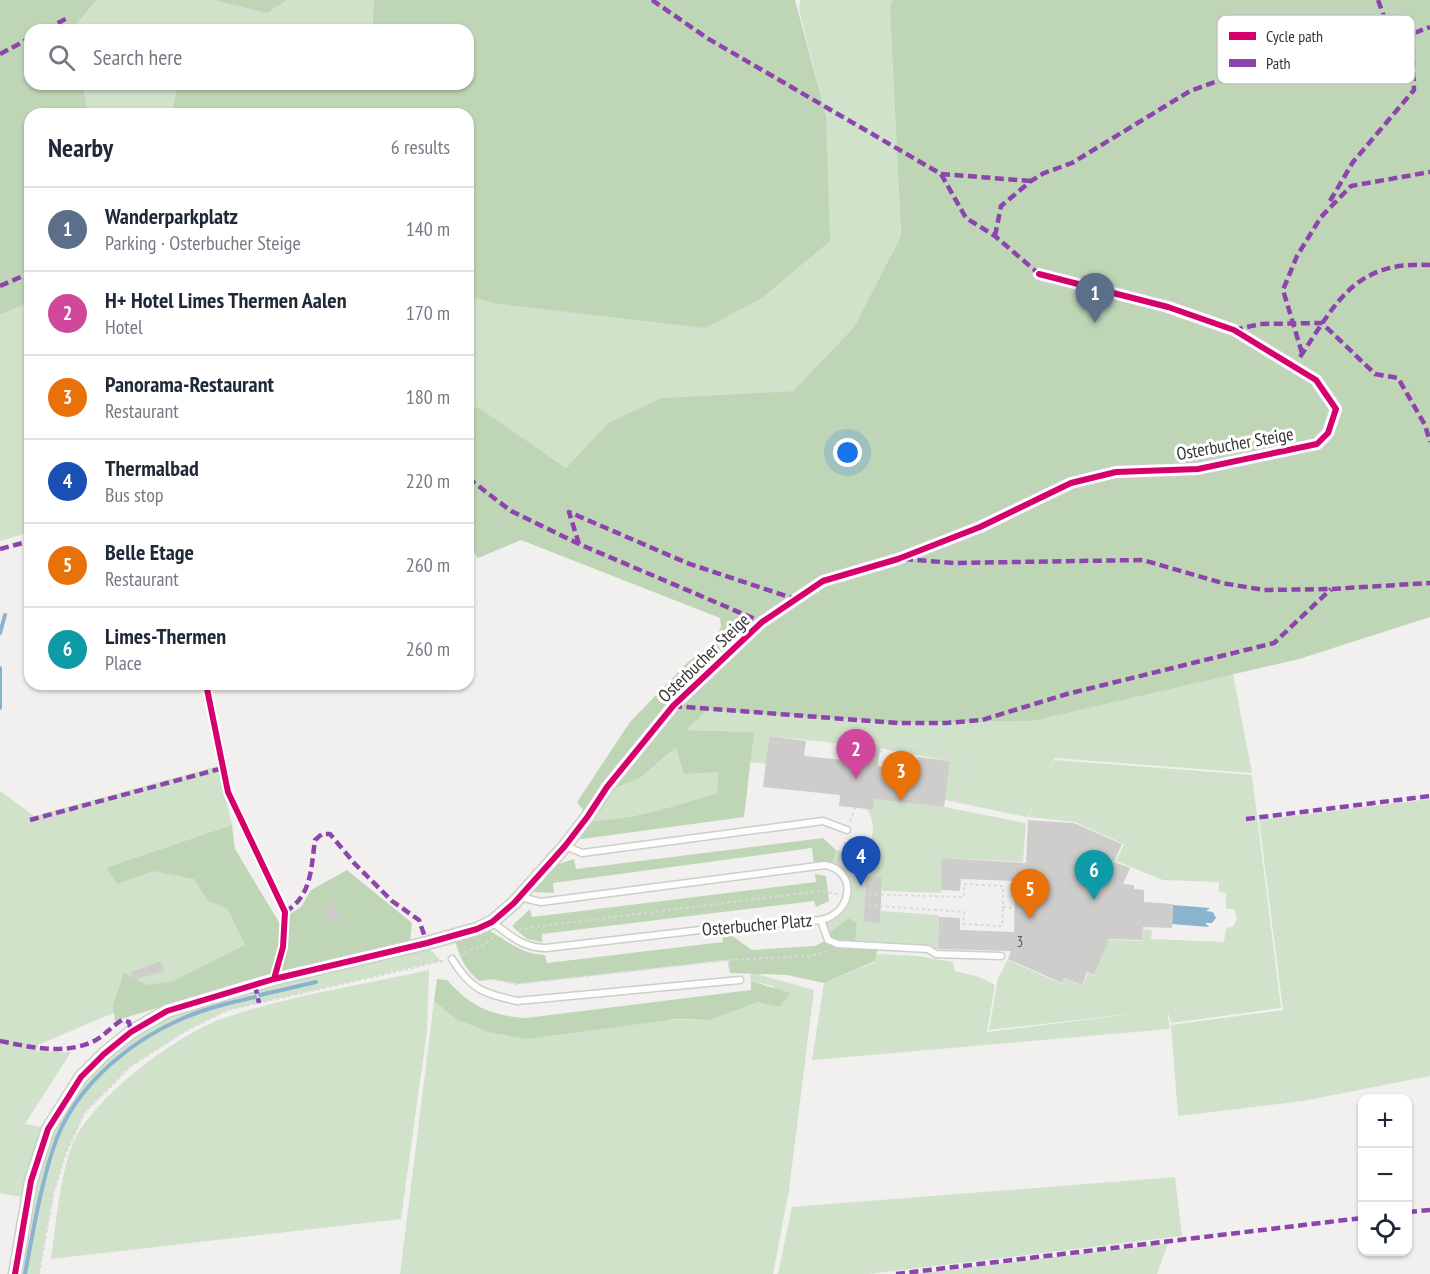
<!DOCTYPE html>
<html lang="en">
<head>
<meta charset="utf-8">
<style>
	body { margin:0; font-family:"PT Sans Narrow",sans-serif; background:#f2f2f3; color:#1f2937 }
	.controls { position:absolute; right:18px; bottom:18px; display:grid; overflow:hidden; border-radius:12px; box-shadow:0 2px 4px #0004 }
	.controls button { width:54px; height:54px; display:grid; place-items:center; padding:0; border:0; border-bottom:2px solid #e0e1e3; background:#fff; color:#1f2937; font:30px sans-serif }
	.you { position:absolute; left:848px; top:453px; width:21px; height:21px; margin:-15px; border:4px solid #fff; border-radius:50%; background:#1a73e8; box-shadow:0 0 0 9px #1a73e833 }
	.badge { display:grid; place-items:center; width:39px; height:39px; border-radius:50%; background:#b45309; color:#fff; font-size:20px; font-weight:700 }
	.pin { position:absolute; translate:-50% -50px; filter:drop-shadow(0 2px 3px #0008) }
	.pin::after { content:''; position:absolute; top:32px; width:21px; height:18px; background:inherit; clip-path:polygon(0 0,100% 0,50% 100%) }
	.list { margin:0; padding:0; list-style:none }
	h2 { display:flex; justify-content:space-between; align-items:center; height:78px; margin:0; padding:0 24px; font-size:26px }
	h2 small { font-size:20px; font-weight:400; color:#747a83 }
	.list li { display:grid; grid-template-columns:39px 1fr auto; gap:18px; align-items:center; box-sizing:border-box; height:84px; padding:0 24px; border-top:2px solid #e0e1e3 }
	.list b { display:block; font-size:22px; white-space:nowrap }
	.list p { margin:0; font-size:20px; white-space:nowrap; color:#747a83 }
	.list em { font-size:20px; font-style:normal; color:#747a83 }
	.icon { flex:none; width:33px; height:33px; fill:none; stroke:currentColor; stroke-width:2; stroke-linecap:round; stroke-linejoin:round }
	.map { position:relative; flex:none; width:1430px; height:1274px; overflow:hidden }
	.search { position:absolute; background:#fff; box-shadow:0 2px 4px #0004; left:24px; top:24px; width:450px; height:66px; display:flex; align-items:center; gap:15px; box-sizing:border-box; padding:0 21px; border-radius:18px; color:#747a83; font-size:22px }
	.panel { position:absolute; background:#fff; box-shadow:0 2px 4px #0004; left:24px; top:108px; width:450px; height:582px; border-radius:18px }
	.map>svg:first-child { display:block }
	.green { fill:#d0e2ca }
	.forest { fill:#bed6b6 }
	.water { fill:#8ab3d0 }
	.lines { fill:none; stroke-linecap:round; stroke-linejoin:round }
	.stream { stroke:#8ab3d0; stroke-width:4 }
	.building { fill:#cecdcb }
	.lane-casing { stroke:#cdcdcb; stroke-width:9 }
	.street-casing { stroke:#cdcdcb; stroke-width:15 }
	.path { stroke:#d9d9d8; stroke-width:2; stroke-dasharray:3 3; stroke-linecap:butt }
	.lane { stroke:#fdfdfc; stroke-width:6 }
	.street { stroke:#fdfdfc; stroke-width:12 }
	.quiet { stroke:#8e44ad; stroke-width:4.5; stroke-dasharray:9 4.5; stroke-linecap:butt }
	.cycleway-casing { stroke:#fff; stroke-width:10 }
	.cycleway { stroke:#d6006c; stroke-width:6 }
	.labels { text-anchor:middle; stroke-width:6; stroke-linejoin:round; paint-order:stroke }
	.number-label { font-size:15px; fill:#5b5a59 }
	.street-label { font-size:18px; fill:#353433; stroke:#fff }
	.key { fill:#fff; stroke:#c2c2c2; stroke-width:1.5 }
	.key-label { font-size:16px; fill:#353433 }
</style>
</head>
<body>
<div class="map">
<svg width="1430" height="1274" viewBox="0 0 1430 1274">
	<rect width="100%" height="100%" fill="#f1f0ee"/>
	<!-- green -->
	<path class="green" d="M97 0H212L267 13 287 0H374L372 30H71Z
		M800 0H892L890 8 901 236 854 327 793 391 661 398 608 423 566 468 478 407 468 408V296L492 303 826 115 799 10Z
		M82 84H178L171 114H89Z
		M30 302V532L0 541V315Z
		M1233 674 1252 773 1055 758 1050 768 1055 760 1252 775 1281 1008 1171 1023 1167 1009 1170 1029 812 1060 824 983 875 962 877 954 918 956 953 962 955 971 979 977 995 985 987 1032 1147 1012 989 1030 998 978 1008 960 1062 984 1064 978 1082 986 1088 973 1094 976 1103 953 1093 939 1142 941 1143 929 1152 930 1151 939 1224 942 1226 928 1233 927 1237 919 1234 909H1226V893L1219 892V882L1163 880 1116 861 1124 844 1075 822 1028 817 1034 803 1027 817 945 800 949 761 880 748 769 736 766 764 750 762 753 732 685 730 707 710 898 723 1033 721Z
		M676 747 718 772 717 793C675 806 633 820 588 821L613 789 640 778Z
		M218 766 232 825 210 833 259 961 101 1018 38 1045 37 1051 71 1052 25 1124 41 1127 21 1197 0 1193V791L34 816Z
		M874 799 944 807 1026 823 1023 862 943 858 941 893 882 891V877L866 876 865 922 880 923 881 911 939 915 938 949 855 945 857 924 849 918 826 935 821 920 843 909 846 880 832 866 836 850C840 851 846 854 850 854 874 854 878 825 867 809L873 810Z
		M1430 799V1076L1303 1101 1178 1116 1171 1025 1283 1010 1259 820Z
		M430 949 441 961 228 1010 187 1030 131 1066 85 1112 66 1153 54 1191 39 1274H22C30 1229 35 1180 52 1137 71 1089 125 1037 171 1016 199 1004 229 999 258 991 315 975 373 963 430 949Z
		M429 970 427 1031 401 1219 51 1259C56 1224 60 1175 73 1143 93 1098 175 1036 221 1019 287 996 361 985 429 970Z
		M750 972 814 990 789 1190 773 1274H400L434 1001 456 1019 710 1020 758 1002 774 986 751 981Z
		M1175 1177 1182 1236 869 1274H778L792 1207Z
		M1168 1243 1157 1274H917Z"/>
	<!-- forest -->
	<path class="forest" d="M0 0H97L71 30H30V84H82L89 114H30V302L0 315Z
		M212 0H287L267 13Z
		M374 0H795L826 115 830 241 762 298 705 328 492 303 468 296V114H171L178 84H468V30H372Z
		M892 0H1430V617L1299 659 1033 721 898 723 707 710 686 730 754 732 744 817 582 839 578 837 588 821C633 820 675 806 717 793L718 772 684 774 676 747 640 778 613 789 586 814 577 802 630 722 688 662 713 644 721 627 720 618 521 540 478 558 468 544V408L478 407 566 468 608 423 661 398 793 391 854 327 901 236 890 8Z
		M232 825 235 849 280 924 287 926 288 915 301 907 311 890 347 870 412 923 410 941 256 977 115 1021 113 1005 124 973 147 985 174 981 245 945 228 909 208 901 194 879 153 871 117 884 106 868Z
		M823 838 836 850 832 866H814L812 848 553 883 554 893 534 892 556 865 574 859 576 869Z
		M815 874 826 876 829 901 816 907 814 901 542 934V942L527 939 512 926 530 909 532 917 816 882Z
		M849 918 857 924 855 945 878 947 875 961 824 983 787 975 730 973 728 960 517 984 492 979 479 981C466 970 460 958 455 941L488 930C508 941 521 954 545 955L547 963 723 942 722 934 728 933 752 950 815 946 827 940 826 935Z
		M437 979 447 980C470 1006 491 1016 526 1018L751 990V981L790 993 780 1007 758 1002 710 1020 676 1019 527 1039 489 1032 456 1019 434 1001Z"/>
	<!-- water -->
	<path class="water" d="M1173 905 1210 908 1206 911 1213 912 1216 918 1212 923H1205L1209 927 1172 924Z"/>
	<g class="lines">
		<!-- stream -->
		<path class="stream" d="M0 633 5 615
			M0 668V708
			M260 995 316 982
			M25 1274C33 1232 40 1189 53 1149 74 1083 138 1033 202 1011 219 1005 237 1001 255 997"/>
	</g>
	<!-- building -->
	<path class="building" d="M769 736 806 741 804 756 844 760 846 744 880 748 878 766 916 771 918 757 950 761 944 807 874 799 873 810 867 809 839 806 840 795 763 787Z
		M1028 820 1074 823 1122 844 1114 862 1130 868 1123 884 1134 885V889L1144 890V902L1173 904 1172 928 1143 927 1142 940 1109 939 1094 975 1087 972 1082 985 1064 978 1062 983 1008 959 1011 951 938 949 939 917 960 918V930L1014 932 1015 881 961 879 960 891 941 890 942 858 1026 863Z
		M866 876 882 877 880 923 864 922Z
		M330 902 341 914 333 922 322 911Z
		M161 961 164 971 133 980 131 972Z"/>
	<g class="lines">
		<defs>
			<path id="lane" d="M566 846 582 853 823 821 847 830
				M821 920 828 940 838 944 928 949 936 954 1001 956
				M492 922C511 936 523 948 546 948L726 927 821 920C854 913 857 870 825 865L541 902 520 897
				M452 959C471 990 483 993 517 1001L740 980"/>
			<path id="street" d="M15 1274 31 1181 48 1129 81 1077 104 1054 131 1032 167 1011 274 979 427 943 477 929 492 922 514 903 565 846 588 816 607 787 673 706 762 622 823 581 898 559 980 527 1071 483 1116 472 1198 469 1317 444 1328 433 1336 409 1316 380 1234 330 1168 307 1039 274"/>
		</defs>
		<!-- lane casing -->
		<use href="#lane" class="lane-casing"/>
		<!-- street casing -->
		<use href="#street" class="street-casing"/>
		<!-- path -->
		<path class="path" d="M22 276 30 266
			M880 752 886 747 933 749 970 763 971 767 957 790 959 803
			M850 821 855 808
			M841 862 846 838
			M855 897 864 898V894L964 897V884L1003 886V907L1015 908
			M864 898 863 905 964 912 963 924 1002 926 1003 908
			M519 929 820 891 837 894
			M459 955 484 945 496 935
			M728 960 730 972
			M485 980 492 979 517 984 728 960 810 956 828 951
			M39 1274 54 1191 66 1153 85 1112 131 1066 187 1030 228 1010 443 961"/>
		<!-- lane -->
		<use href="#lane" class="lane"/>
		<!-- street -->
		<use href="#street" class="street"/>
		<!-- quiet -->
		<path class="quiet" d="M652 0 707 38 941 174 966 218 995 236 1039 274
			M1378 0 1393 41
			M46 30 67 18
			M0 54 30 38
			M941 174 1031 181
			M1330 201 1353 162 1414 90 1413 34
			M995 236 1001 206 1031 181 1044 173 1072 163 1190 91 1254 68 1364 52 1430 27
			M0 286 30 273
			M1234 330 1260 324 1322 323 1375 374 1398 378 1425 425 1430 442
			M1302 353 1283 290 1297 256 1321 217 1351 186 1430 172
			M1300 357C1337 302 1354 261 1430 265
			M468 478 511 511 579 544 762 622
			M579 544 569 512 687 563 795 599
			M0 549 30 541
			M904 559 954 563 1143 560 1222 583 1264 590 1331 589 1430 583
			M673 706 898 723H946L982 720 1067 694 1274 643 1331 589
			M1246 819 1430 796
			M30 820 223 768
			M285 912C312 896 311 868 315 840L322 834H330L355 864 392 901 419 920 427 943
			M255 985 259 1003
			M0 1041C30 1047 62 1055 92 1042 102 1038 112 1026 122 1020L129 1022 131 1032
			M1408 1212 1430 1210
			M896 1274 1362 1218"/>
		<defs>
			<path id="cycleway" d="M206 684 228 792 285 912 283 947 274 979
				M15 1274 31 1181 48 1129 81 1077 104 1054 131 1032 167 1011 274 979 427 943 477 929 492 922 514 903 565 846 588 816 607 787 673 706 762 622 823 581 898 559 980 527 1071 483 1116 472 1198 469 1317 444 1328 433 1336 409 1316 380 1234 330 1168 307 1039 274"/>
		</defs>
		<!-- cycleway casing -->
		<use href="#cycleway" class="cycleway-casing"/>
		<!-- cycleway -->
		<use href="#cycleway" class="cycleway"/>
	</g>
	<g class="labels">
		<!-- number labels -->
		<g class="number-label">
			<text x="1020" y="947">3</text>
		</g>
		<!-- street labels -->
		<g class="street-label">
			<text transform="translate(1235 444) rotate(-10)" y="6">Osterbucher Steige</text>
			<text transform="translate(704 658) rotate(-44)" y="6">Osterbucher Steige</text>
			<text transform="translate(757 925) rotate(-5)" y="6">Osterbucher Platz</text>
		</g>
	</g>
	<!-- legend -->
	<rect x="1217" y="15" width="198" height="69" rx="9" class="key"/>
	<rect x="1229" y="32" width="27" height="8" fill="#d6006c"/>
	<rect x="1229" y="59" width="27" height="8" fill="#8e44ad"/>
	<g class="key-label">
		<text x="1266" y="42">Cycle path</text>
		<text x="1266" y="69">Path</text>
	</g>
</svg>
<div class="controls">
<button>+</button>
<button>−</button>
<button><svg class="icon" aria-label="locate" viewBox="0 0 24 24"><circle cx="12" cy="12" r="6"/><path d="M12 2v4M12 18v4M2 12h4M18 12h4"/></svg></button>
</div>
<div class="you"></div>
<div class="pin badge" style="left:1095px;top:323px;background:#5c6f8a">1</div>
<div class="pin badge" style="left:856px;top:779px;background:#d1479c">2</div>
<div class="pin badge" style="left:901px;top:801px;background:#e8710a">3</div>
<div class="pin badge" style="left:861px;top:886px;background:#1a4fb4">4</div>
<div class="pin badge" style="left:1030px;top:919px;background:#e8710a">5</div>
<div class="pin badge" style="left:1094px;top:900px;background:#0f9aa8">6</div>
<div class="search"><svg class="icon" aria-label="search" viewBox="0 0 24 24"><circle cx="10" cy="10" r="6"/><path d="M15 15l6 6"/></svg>Search here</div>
<section class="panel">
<h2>Nearby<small>6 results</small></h2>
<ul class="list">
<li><span class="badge" style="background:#5c6f8a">1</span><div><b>Wanderparkplatz</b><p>Parking · Osterbucher Steige</p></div><em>140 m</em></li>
<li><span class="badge" style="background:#d1479c">2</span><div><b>H+ Hotel Limes Thermen Aalen</b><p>Hotel</p></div><em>170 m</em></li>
<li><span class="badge" style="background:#e8710a">3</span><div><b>Panorama-Restaurant</b><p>Restaurant</p></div><em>180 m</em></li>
<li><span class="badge" style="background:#1a4fb4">4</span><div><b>Thermalbad</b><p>Bus stop</p></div><em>220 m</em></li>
<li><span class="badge" style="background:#e8710a">5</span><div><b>Belle Etage</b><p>Restaurant</p></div><em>260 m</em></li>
<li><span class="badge" style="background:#0f9aa8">6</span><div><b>Limes-Thermen</b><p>Place</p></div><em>260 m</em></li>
</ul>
</section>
</div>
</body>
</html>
